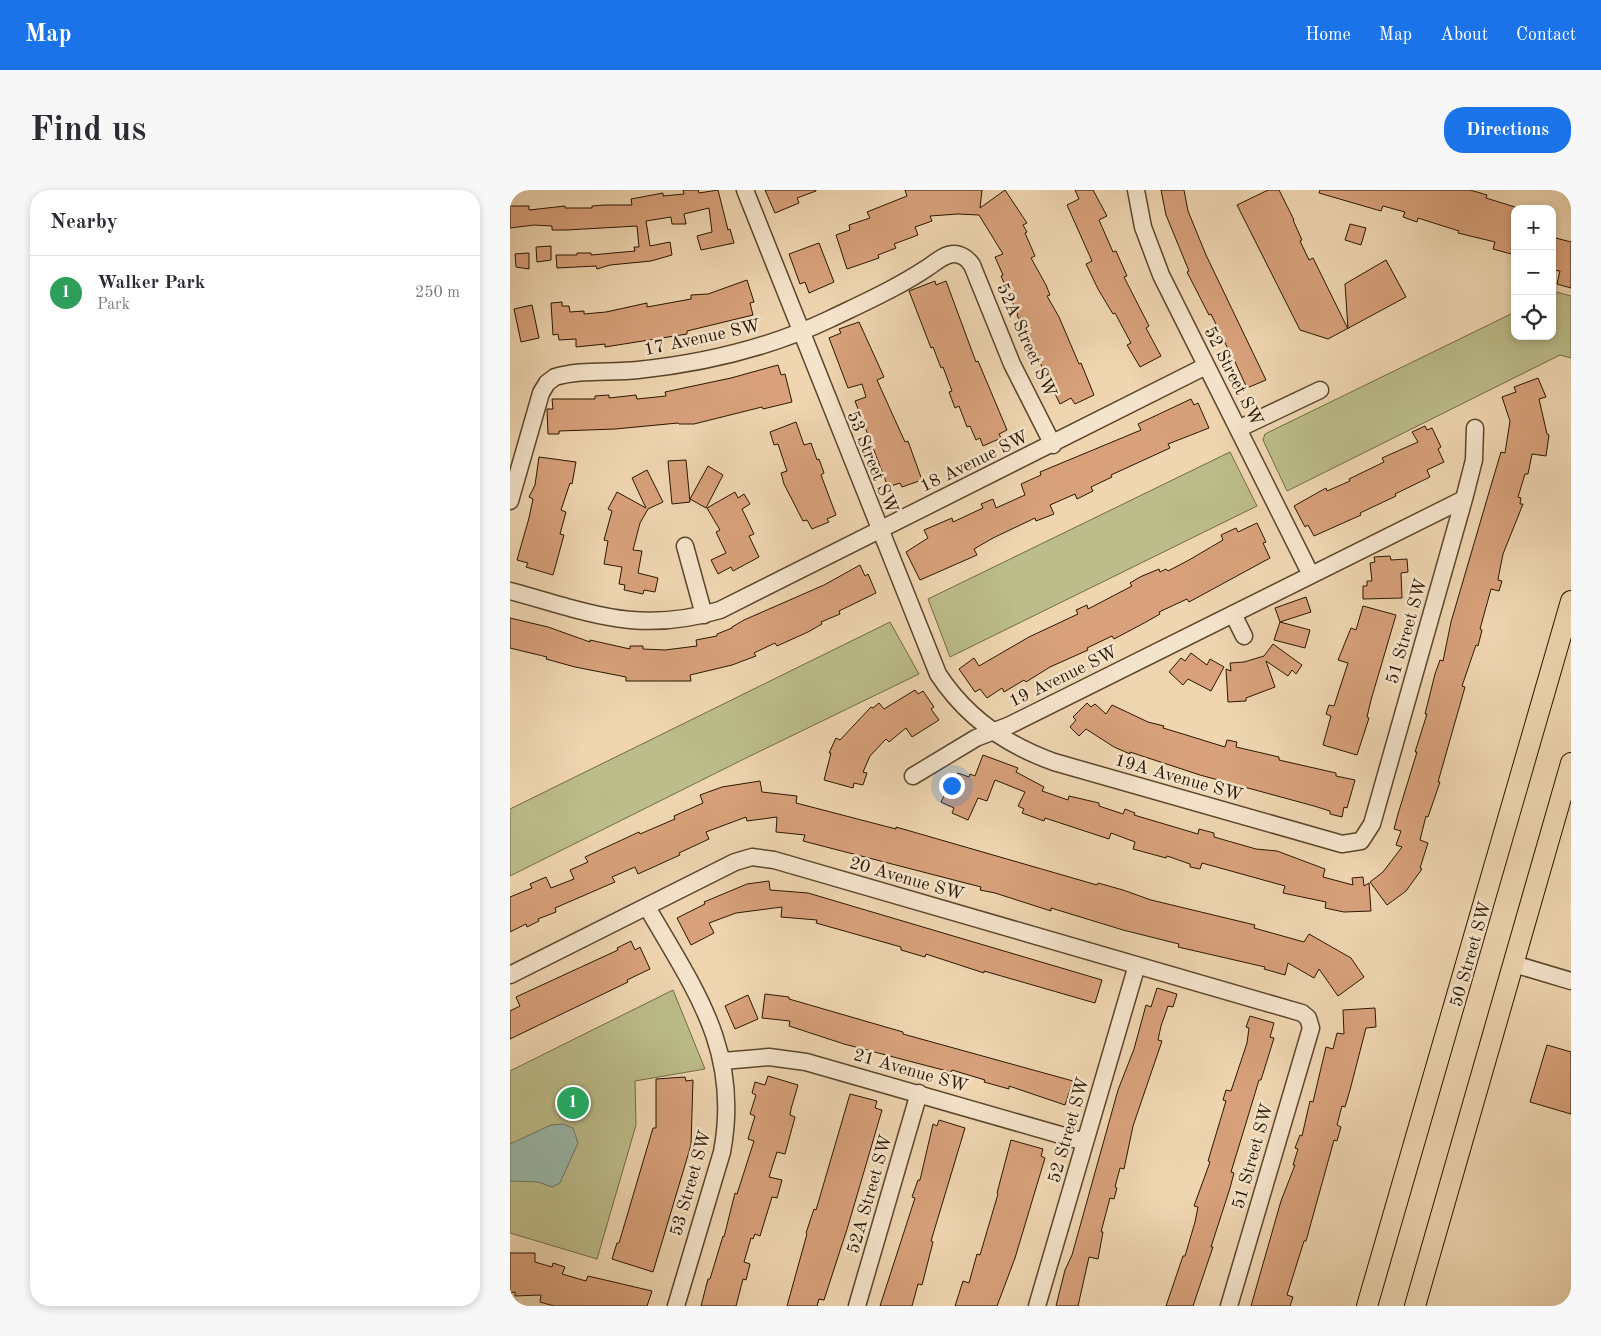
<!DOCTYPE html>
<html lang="en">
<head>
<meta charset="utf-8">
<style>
	body { margin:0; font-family:"Old Standard TT",serif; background:#f7f7f7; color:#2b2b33 }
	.controls { position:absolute; right:15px; top:15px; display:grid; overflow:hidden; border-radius:10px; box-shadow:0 2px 8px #0003 }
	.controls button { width:45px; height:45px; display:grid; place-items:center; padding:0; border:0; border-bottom:1px solid #e1e1e2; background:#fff; color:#2b2b33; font:25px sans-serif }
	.you { position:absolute; left:441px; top:595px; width:18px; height:18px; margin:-12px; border:4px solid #fff; border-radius:50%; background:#1a73e8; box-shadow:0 0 0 8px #1a73e833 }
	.badge { display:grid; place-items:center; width:32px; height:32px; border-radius:50%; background:#1a73e8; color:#fff; font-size:16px; font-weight:700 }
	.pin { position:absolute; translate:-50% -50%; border:2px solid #fff; box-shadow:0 1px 5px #0006 }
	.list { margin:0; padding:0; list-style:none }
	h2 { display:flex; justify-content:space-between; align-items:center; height:65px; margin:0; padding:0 20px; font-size:21px }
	h2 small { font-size:16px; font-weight:400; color:#7c7c81 }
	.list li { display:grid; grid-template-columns:32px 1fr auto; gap:15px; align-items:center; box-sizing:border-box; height:75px; padding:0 20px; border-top:1px solid #e1e1e2 }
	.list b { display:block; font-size:19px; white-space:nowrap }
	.list p { margin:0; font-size:16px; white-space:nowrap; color:#7c7c81 }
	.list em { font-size:16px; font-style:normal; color:#7c7c81 }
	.icon { flex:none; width:28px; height:28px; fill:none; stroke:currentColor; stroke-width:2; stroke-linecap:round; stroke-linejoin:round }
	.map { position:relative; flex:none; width:1061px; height:1116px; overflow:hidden; border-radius:20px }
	header { display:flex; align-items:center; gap:30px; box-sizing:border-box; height:70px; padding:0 25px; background:#1a73e8; color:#fff }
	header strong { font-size:24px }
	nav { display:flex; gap:28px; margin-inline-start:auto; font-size:18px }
	.intro { display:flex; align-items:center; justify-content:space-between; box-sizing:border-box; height:120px; padding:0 30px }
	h1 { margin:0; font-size:35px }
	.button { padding:12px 22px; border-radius:20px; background:#1a73e8; color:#fff; font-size:18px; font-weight:700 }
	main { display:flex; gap:30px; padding:0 30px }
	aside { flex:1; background:#fff; border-radius:20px; box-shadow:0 2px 8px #0003 }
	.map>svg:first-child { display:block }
	.green { fill:#bcbd8a; stroke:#736a45 }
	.water { fill:#9ab9ac; stroke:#6d7867 }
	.building { fill:#d8a17b; stroke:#2a1600 }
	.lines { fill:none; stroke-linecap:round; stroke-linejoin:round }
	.minor-casing { stroke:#5b462c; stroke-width:19 }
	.major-casing { stroke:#2a1600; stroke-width:22 }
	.minor { stroke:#f5e4cc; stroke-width:16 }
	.major { stroke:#efd6b1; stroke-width:20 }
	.labels { text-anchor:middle; stroke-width:5; stroke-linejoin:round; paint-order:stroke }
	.street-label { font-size:18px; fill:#2a1600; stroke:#f5e4cc }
</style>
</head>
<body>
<header>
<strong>Map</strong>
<nav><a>Home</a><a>Map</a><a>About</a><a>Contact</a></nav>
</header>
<div class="intro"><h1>Find us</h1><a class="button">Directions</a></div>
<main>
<aside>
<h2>Nearby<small></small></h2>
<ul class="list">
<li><span class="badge" style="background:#2e9e5b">1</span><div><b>Walker Park</b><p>Park</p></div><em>250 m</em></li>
</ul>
</aside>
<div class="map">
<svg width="1061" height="1116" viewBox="0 0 1061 1116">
	<rect width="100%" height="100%" fill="#efd6b1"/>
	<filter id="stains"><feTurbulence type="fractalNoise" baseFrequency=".004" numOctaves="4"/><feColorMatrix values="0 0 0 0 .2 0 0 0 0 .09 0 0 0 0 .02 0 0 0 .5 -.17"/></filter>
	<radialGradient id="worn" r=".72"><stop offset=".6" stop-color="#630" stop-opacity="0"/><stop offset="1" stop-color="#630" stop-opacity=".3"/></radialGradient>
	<!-- green -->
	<path class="green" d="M1046 102 1061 106V168L1050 165 777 301 753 250 755 244 1005 122V146H1042V104Z
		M720 262 747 316 440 467 418 409Z
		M380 432 409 484 234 569 0 686V619Z
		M163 800 195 879 125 891 126 935 87 1069 0 1043V881Z"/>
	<!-- water -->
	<path class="water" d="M53 934 63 938 68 953 50 993 42 997 28 992 0 991V954L41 935Z"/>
	<!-- building -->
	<path class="building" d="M173 0H188L189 3 208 0 218 40 220 39 224 53 191 60 187 46 202 42 199 18 174 24 176 34H162L161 27 136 31 140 56 160 52 162 65 141 71 100 75 87 79 86 76 47 78 46 65H67V63H81V65L125 61 124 57H129L127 36 56 40H42V36L24 35 0 38V16H19V20L55 16V18H82V16L95 15H122L121 9 153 3V6L174 4Z
		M255 0H306V1L287 8 289 13 265 23Z
		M395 0H472L470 18 495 0 517 33 513 35 517 42 515 43 525 66 521 68 536 95 540 105 537 106 549 127 569 174 571 173 584 205 565 214 561 208 550 214 507 125H508L491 86 493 85 485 67 493 64 469 25 448 24 420 26 422 31 405 37 408 45 384 54 386 58 368 65 369 68 337 79 326 45 340 40 339 35 360 28 357 22 397 6Z
		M565 0H583L597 26 589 30 603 62 606 61 617 86 614 87 639 136 636 138 651 166 630 177 617 155 621 153 605 123 603 124 588 99 576 74 582 71 557 15 569 9Z
		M651 0H674L678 21 696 65 756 190 737 198 720 161H719L701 124 699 125 677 82 679 81 656 25Z
		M758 0H769L784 30H783L792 50 790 51 799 70 803 68 838 139 835 94 876 70 896 107 818 149 790 140 727 15Z
		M810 0H960L977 5 976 8 1005 17V65L983 59 985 52 948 43 949 41 908 28 907 32 893 27 895 22 873 16 871 21 809 3Z
		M840 34 856 38 851 55 835 50Z
		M1042 47 1061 52V98L1047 94 1050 81 1042 80Z
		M309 53 324 92 299 103 295 92 290 94 279 64Z
		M41 56V70L27 72 26 57Z
		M19 63V79L6 77 5 64Z
		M237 90 244 112 240 113 243 125 177 141V144L95 157V154L66 157V149L49 150 48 144 43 145 41 113 52 112V116H59L60 122 74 121V124L96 122 137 113V117L181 109V105L198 104Z
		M425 91 426 95 436 91 466 172 468 171 497 240 489 244 491 248 473 256 470 248 466 250 460 236 457 237 449 216 445 218 439 202 442 201 433 177 431 178 423 157 421 158 399 101Z
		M22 115 29 148 11 152 4 119Z
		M349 132 374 187 367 190 395 252 398 251 412 290 392 297 390 293 378 297 345 211 356 207 352 194 338 198 319 148 331 143 329 139Z
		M268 175 271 185 275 184 282 212 253 219 252 217 184 234H169L168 233 105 239 49 241V244H38L37 219H43L42 209H85V206L99 205V208L126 205 127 209 156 206 155 202 221 188Z
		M1028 188 1036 207 1029 209 1037 244 1039 245 1036 266 1022 264 1018 284H1015L1008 307 1011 308 1010 314H1013L993 364 989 384 988 390 992 391 989 401 981 399 970 439 972 440 968 456 966 455 952 496 955 497 928 592H930L918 627 916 626 910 650 918 653 910 678 912 679 896 701 877 715 860 692 873 682 892 657 886 655 891 641 884 639 888 624 907 562H905L917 524H915L925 484 930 470 933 471 941 432 980 299 991 262 995 263 1000 231 992 207 1006 202 1004 197Z
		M681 209 684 215 688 213 699 238 658 254 660 258 601 285 602 287 581 297 583 301 567 309 565 304 540 315 544 324 526 331 525 328 483 348 464 359 467 365 410 390 396 362 418 348 414 340 442 328 443 332 473 318 471 314 483 309 486 318 515 305 511 294 531 285 530 282 631 240 628 234Z
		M286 232 294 255 301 253 307 270 309 269 314 283 311 285 326 325 317 329 319 332 302 339 297 330 293 331 274 294 271 283 277 281 268 254 264 255 260 242Z
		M915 236 917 240 922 238 931 257 928 259 934 272 917 280 920 287 885 304 886 306 850 323 851 325 804 346 798 335 795 337 784 316 816 298 817 301 840 291 839 289 874 272 872 268 908 252 902 242Z
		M29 267 66 272 62 294 60 293 51 320 56 322 50 344 54 345 43 385 16 377 18 373 7 370 19 328 23 309 19 307 25 295Z
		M176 270 180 312 162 314 158 271Z
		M198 276 213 285 196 318 180 309Z
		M137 280 153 312 138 319 130 333 123 360 132 361 128 383 148 388 145 402 134 400 133 404 114 400 115 395 109 394 112 377 94 374 98 351 94 350 102 321 98 319 107 302 136 318 122 288Z
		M225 302 228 308 234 304 240 314 232 319 244 344 239 346 249 367 223 381 221 377 208 384 201 370 216 363 206 342 210 340 197 318Z
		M747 333 756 352 753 353 760 368 679 412 677 409 649 422 650 424 636 432 604 449 602 446 577 458 578 460 540 477 516 492 514 490 494 502 492 498 477 508 470 499 465 502 449 479 464 468 469 476 519 447 568 424 566 420 577 415 578 419 622 396 620 393 630 387 649 379 650 382 656 379 658 381 679 370 713 350 711 345 726 338 728 342Z
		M880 366 881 370 897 369 898 382 891 383 892 408 853 409V396H857V391H862L860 373 865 372 864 367Z
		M350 375 355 386 358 384 366 403 329 421 330 424 311 432 312 434 298 442 267 456 265 453 244 463 246 466 222 475 180 485 181 491H116V487L65 477 36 469 37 467 0 458V428L38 437 80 452V450L120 459V456H133V459L155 460 187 456 186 450 207 446V444L222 438V437L234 430 314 395Z
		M796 407 801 422 770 432 800 440 795 458 764 450 770 432 765 418Z
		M853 416 886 425 861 510 857 527 859 528 847 565 813 555 821 526 816 524 819 515 824 516 838 473 828 470 841 438 846 440Z
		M763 454 792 475 786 484 782 480 778 486 756 471 765 497 736 508V511L718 512 716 479 721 481 720 473 734 472 754 466Z
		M681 463 697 475 700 469 714 477 701 501 678 489 673 495 659 482 671 468 675 471Z
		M405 500 408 504 413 501 424 517 421 519 429 530 402 547 396 538 379 552 376 549 360 566 353 582 357 583 353 595 344 593 343 598 314 590 321 563H319L326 548 330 550 361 517 363 518 369 513 374 519Z
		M577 513 581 517 585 514 596 524 602 515 638 532 654 536 653 538 673 544 715 557 717 550 727 552 726 557 769 567V570L826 583V586L845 590 837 618 834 617 832 627 820 624V621L804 616 690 585 620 562V564L604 557 576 539 569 546 560 537 566 530 563 527Z
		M473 565 508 578 506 582 534 597 532 601 558 610 559 606 589 613V616L613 624 615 619 625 623 624 625 688 644 689 639 704 643V647L746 659 767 661 815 679 813 687 843 695 842 688 853 687 854 696 859 693 861 721 834 722 815 718 816 712 773 703 775 696 692 673 690 679 680 677V674L657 666 656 668 623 659 625 652 601 643 599 649 535 628 534 631 512 623 514 619 508 616 515 602 485 590 477 611 468 608 458 630 442 623 444 618 431 612 437 600 440 601 448 583 459 587 460 584 465 586Z
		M250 591 252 602 287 606 286 613 386 639V637L587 695 588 693 613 700 641 710 745 735 744 738 794 752 799 744 841 768 854 787 828 806 809 779 804 788 778 773 775 785 754 779 755 777 668 757 669 754 613 740 541 718V721L485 703 470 700 471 697 293 651 295 645 266 642 267 627 237 631 236 627 196 642 199 649 169 663 170 665 128 684 125 677 102 687 105 692 45 718 46 722 28 729 29 731 17 737 16 734 0 742V707L22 698 20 694 36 687 41 698 64 689 60 680 78 672 75 667 129 642 130 644 165 629 164 626 193 613 190 605 212 597Z
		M259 691 260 700 298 703 592 790 585 813 474 781V783L416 764 415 767 391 760V757L306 733 307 730 271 727 272 717 226 723 199 733 204 743 181 755 167 728 195 714 194 712 237 694Z
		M121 751 125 760 130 757 140 779 117 790 118 792 0 849V821L10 816 6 807 108 760 107 758Z
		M647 798 667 804 663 817 658 816 651 836 648 850 652 851 623 936 614 979 610 978 605 997 607 998 604 1009 600 1008 591 1042H593L588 1069 579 1067 568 1116H546L555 1080 562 1065 608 900 624 859 636 815 641 817Z
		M255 804 279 807V809L393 842V844L563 891 555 915 499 896V899L474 892 475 890 442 880 441 882 414 875 334 854 279 836 280 831 252 828Z
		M238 805 248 829 225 839 215 816Z
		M865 818 866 837 856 838 840 900 835 917 832 916 827 935 831 937 827 951 824 950 796 1051H794L777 1105 783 1107 780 1116H741L771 1011 785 975H783L788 959 785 958 790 945 792 946 800 911 803 912 816 857 823 859 827 843 834 844 833 820Z
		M740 826 764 833 760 847 764 848 751 890H749L736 933 721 982 724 983 720 998 701 1057H703L683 1116H656L673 1066H675L685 1032 688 1017 684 1016 700 972 698 971 716 911 713 910 716 900 721 901 737 853 739 838 736 837Z
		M1037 855 1061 862V924L1020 912Z
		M258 886 288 895 281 919 280 925 285 927 275 964 267 962 259 987 272 990 267 1008 262 1007 250 1046 245 1044 243 1049 241 1048 234 1072 240 1074 236 1090 233 1089 226 1116H191L198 1089H200L213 1046 214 1047 225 1003 227 1004 244 951 238 949 245 926 240 924 246 905 242 903 245 892 255 895Z
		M175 887 176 891 183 890 181 955 143 1082 102 1069 107 1053H109L143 938H146V889Z
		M340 904 367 911 365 918 372 920 338 1036 314 1110 309 1109 307 1116H277L297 1044 296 1043 304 1019 306 1020Z
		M429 930 455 938 421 1051 423 1052 412 1095 408 1094 402 1116H370L405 1008 402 1007 408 990H410L423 934 427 936Z
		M501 950 533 959 531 966 535 968 505 1068 487 1116H445L453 1091 459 1093 467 1064 470 1065 488 1004 487 1003Z
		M0 1063H25V1072L42 1077 43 1073 55 1077 52 1084 76 1091 78 1086 142 1101 137 1116H44L30 1112 31 1105 5 1106V1102L0 1103Z"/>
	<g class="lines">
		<defs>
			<path id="minor" d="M235 0 428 484C456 527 496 555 544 572L832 654 851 651 862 634 954 309 964 270 965 238
				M626 0 633 37 651 85 801 385
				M728 239 810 200
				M0 311 31 203 37 193 45 187C70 179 101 183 128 180 195 173 259 158 320 129 353 113 387 98 417 78 425 73 434 64 444 64 451 64 458 69 462 75L502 174 543 255
				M175 356 194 425
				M0 401C78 422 128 445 210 420L696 176
				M723 424 734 446
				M403 586 466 548 500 535 954 309
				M137 717C185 800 231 861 212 962L166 1116
				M1004 774 1061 791
				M0 785 225 672 242 667 264 670 792 823 798 828 801 838 719 1116
				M213 871 259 867 296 872 575 952
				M347 1116 409 903
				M527 1116 627 775"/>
			<path id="major" d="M857 1116 1061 411
				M905 1116 1061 573"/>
		</defs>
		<!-- minor casing -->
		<use href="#minor" class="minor-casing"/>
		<!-- major casing -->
		<use href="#major" class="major-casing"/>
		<!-- minor -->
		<use href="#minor" class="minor"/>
		<!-- major -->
		<use href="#major" class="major"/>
	</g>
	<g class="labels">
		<!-- street labels -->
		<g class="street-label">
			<text transform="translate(192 147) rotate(-12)" y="6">17 Avenue SW</text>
			<text transform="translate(517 150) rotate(66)" y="6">52A Street SW</text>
			<text transform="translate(724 186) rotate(63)" y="6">52 Street SW</text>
			<text transform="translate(464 271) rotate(-26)" y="6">18 Avenue SW</text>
			<text transform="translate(363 272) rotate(68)" y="6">53 Street SW</text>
			<text transform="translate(896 441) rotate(-74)" y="6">51 Street SW</text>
			<text transform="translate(553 486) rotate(-26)" y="6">19 Avenue SW</text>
			<text transform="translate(669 587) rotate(16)" y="6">19A Avenue SW</text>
			<text transform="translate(397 688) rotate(16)" y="6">20 Avenue SW</text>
			<text transform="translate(960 764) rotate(-74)" y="6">50 Street SW</text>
			<text transform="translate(401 880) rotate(16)" y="6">21 Avenue SW</text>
			<text transform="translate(558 940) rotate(-74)" y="6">52 Street SW</text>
			<text transform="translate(742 966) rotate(-74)" y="6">51 Street SW</text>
			<text transform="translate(180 993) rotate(-74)" y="6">53 Street SW</text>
			<text transform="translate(359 1004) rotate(-74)" y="6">52A Street SW</text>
		</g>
	</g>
	<rect width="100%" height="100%" filter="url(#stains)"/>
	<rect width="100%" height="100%" fill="url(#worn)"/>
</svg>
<div class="controls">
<button>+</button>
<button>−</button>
<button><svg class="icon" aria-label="locate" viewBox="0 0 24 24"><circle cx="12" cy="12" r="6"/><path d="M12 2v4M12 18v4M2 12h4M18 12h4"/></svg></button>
</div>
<div class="you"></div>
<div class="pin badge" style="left:63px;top:913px;background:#2e9e5b">1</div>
</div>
</main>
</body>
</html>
